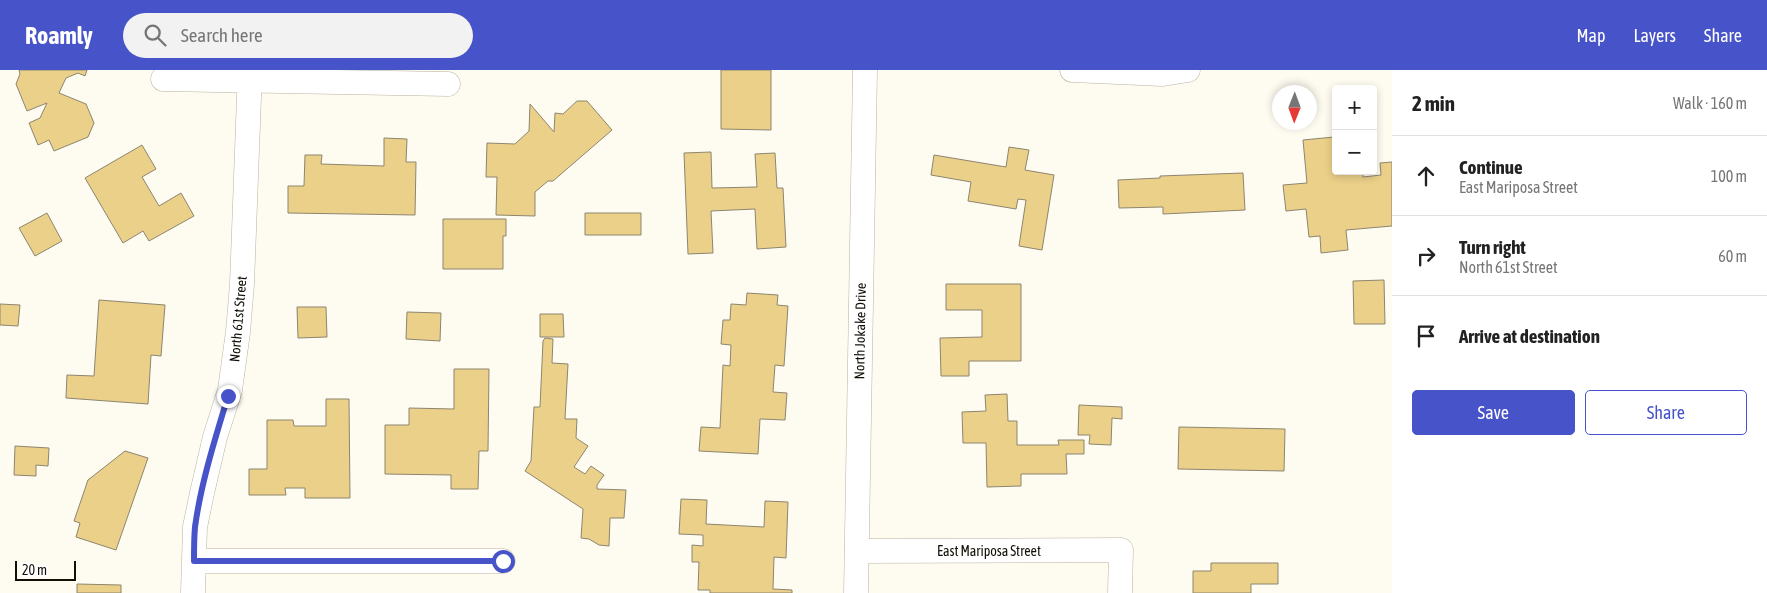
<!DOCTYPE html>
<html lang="en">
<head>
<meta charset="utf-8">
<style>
	body { margin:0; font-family:"Asap Condensed",sans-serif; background:#f2f2f2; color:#222 }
	.controls { position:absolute; right:15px; top:15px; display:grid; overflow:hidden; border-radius:5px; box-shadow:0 2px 8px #0003 }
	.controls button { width:45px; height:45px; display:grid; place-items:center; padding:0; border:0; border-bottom:1px solid #e0e0e0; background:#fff; color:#222; font:25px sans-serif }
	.compass { position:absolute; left:1272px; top:15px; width:45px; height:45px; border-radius:50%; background:#fff; box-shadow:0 2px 8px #0003; rotate:181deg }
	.scale { position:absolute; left:15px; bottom:12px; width:61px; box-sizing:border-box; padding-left:5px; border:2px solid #120f07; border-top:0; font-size:14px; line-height:18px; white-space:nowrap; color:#120f07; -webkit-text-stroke:4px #fff; paint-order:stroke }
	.stop { position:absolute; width:15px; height:15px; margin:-11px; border:4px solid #4753c8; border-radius:50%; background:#fff }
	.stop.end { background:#4753c8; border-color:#fff; box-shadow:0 1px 5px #0008 }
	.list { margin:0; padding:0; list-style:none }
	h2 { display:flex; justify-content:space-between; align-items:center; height:65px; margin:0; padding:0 20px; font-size:21px }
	h2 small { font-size:16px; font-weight:400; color:#767676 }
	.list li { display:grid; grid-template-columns:32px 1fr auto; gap:15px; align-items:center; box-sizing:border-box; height:80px; padding:0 20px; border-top:1px solid #e0e0e0 }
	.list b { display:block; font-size:19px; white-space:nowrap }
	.list p { margin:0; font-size:16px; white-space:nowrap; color:#767676 }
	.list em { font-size:16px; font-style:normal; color:#767676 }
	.actions { display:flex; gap:10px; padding:15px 20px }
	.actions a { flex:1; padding:11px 0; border:1px solid #4753c8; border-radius:5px; text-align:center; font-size:18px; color:#4753c8 }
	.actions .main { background:#4753c8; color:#fff }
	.icon { flex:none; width:28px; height:28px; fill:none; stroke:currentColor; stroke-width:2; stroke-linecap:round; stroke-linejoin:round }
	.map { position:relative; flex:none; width:1392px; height:523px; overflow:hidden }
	header { display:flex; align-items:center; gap:30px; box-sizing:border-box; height:70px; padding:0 25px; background:#4753c8; color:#fff }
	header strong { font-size:24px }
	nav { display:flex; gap:28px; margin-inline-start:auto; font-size:18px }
	.search { width:350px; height:45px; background:#f2f2f2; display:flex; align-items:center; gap:12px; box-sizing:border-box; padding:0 18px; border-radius:28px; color:#767676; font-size:19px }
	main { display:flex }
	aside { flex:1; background:#fff }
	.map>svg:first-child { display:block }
	.building { fill:#ebd089; stroke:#8d856f }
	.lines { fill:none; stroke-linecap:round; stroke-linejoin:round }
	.street-casing { stroke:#bbb29c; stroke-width:25 }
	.street { stroke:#fff; stroke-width:24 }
	.route { stroke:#4753c8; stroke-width:6 }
	.labels { text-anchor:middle; stroke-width:4; stroke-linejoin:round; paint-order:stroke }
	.street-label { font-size:14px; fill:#120f07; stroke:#fff }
</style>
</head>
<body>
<header>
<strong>Roamly</strong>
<div class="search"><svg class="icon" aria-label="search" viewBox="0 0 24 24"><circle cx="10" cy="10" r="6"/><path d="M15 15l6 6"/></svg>Search here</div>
<nav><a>Map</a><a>Layers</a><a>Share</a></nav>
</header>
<main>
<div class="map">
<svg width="1392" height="523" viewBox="0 0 1392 523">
	<rect width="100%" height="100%" fill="#fefbf1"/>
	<!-- building -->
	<path class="building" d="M19 0H87L85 6 78 3 66 8 59 23 86 34 94 53 88 67 54 81 49 70 38 75 29 53 40 48 47 33 27 41 16 14 20 4Z
		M721 0H771V60L721 59Z
		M577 31H587L612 60 553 111H548L535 122V146L496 145 497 107H486L487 73 515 74 529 61 530 34 554 62 555 43 563 44Z
		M1334 67 1336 101H1363V107L1381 105 1380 93 1392 92V156L1346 160 1348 180 1321 183 1320 166 1309 167 1306 139 1286 141 1283 115 1307 113 1303 70Z
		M384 68 407 69 406 92H416L415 145 288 143V116H304L305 85H322L321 94 384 96Z
		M142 75 156 99 142 107 159 136 181 123 194 146 149 171 143 161 123 173 85 108Z
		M1009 77 1029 80 1025 100 1054 105 1042 180 1019 176 1026 130 1018 129 1016 139 968 131 971 112 931 105 934 85 1006 97Z
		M711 82 712 118 757 117 755 84 775 83 777 118H783L786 177 757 179 755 139 711 141 713 183 688 184 684 83Z
		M1243 103 1245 140 1163 144V137L1119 138 1118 110 1160 108V106Z
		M47 143 62 171 35 186 19 158Z
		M585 143H641V165H585Z
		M443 149H506V166H503V199H443Z
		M1384 210 1385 254H1354L1353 211Z
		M946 214H1021V291H969V306H941L940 268 982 267V240H946Z
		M747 223 778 225 777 235 788 236 784 296 775 295 773 322 787 323 785 350 760 349 758 384 699 381 701 357 720 358 723 295 730 296 731 275 721 274 723 250H730L731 234 746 235Z
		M99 230 165 235 161 286 151 285 148 334 66 328 67 305 94 306Z
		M0 234 20 235 18 256 0 255Z
		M297 237H326L327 267 298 268Z
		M407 242 441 243 440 271 406 269Z
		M540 244H563L564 267H540Z
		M545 268 553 269 552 293 568 294 565 349H577L576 368 588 376 574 397 585 404 591 396 604 405 597 415V419L626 420 624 448H610L609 476 599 475 589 469 581 468 583 439 525 401 531 391 534 337H540L543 271Z
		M454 299H489L488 381H479L478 419H451V405L385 404V355H409V338L454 339Z
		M1007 324 1008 351H1017V375H1059L1058 370H1084V384H1066L1067 404H1021V416L987 417 986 373H963L962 342 986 341 985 325Z
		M326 329H349L350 428H305V418H285L286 425H249V399H267V350H293L294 356H326Z
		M1079 335 1122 337V349L1112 348 1111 375 1089 374 1090 365H1078Z
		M1179 357 1285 359 1284 401 1178 399Z
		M15 376 49 378 48 396 36 395V406L14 405Z
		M125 381 148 388 116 480 76 467 80 453 74 451 88 410Z
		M681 429 707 430 706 454 764 457 765 431 788 432 786 488 774 487 773 519 792 520V523H710V520H698L699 492H692V475L703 476V465L679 464Z
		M1211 493H1278V514H1251V523H1193V501H1211Z
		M77 514 121 515V523H77Z"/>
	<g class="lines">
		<defs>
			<path id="street" d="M1072 0 1163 4 1188 0
				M163 9 448 14
				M857 481 1121 480 1120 523
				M194 491H503
				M193 523 195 457 202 423 215 367 230 320 238 262 242 214 250 0
				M856 523 865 0"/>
		</defs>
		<!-- street casing -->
		<use href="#street" class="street-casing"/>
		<!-- street -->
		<use href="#street" class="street"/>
	</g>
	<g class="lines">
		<!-- route -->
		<path class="route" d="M228 326C215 369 201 413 195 457 194 468 194 480 194 491H503"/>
	</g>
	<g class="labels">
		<!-- street labels -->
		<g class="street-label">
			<text transform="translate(238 249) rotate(-85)" y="5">North 61st Street</text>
			<text transform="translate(860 261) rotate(-89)" y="5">North Jokake Drive</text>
			<text x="989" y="486">East Mariposa Street</text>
		</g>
	</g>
</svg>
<div class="controls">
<button>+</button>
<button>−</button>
</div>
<svg class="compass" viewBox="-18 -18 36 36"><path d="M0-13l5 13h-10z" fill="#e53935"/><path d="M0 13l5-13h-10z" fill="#767676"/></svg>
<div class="scale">20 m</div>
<div class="stop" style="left:503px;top:491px"></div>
<div class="stop end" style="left:228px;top:326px"></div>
</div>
<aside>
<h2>2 min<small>Walk · 160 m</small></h2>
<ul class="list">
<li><svg class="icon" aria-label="ahead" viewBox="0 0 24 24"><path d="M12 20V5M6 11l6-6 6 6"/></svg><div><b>Continue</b><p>East Mariposa Street</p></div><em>100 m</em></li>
<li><svg class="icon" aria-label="right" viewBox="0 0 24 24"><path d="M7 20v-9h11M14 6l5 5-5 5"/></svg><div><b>Turn right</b><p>North 61st Street</p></div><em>60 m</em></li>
<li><svg class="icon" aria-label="arrive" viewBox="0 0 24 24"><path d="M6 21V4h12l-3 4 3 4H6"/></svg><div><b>Arrive at destination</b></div></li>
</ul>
<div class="actions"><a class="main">Save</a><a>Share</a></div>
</aside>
</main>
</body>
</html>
